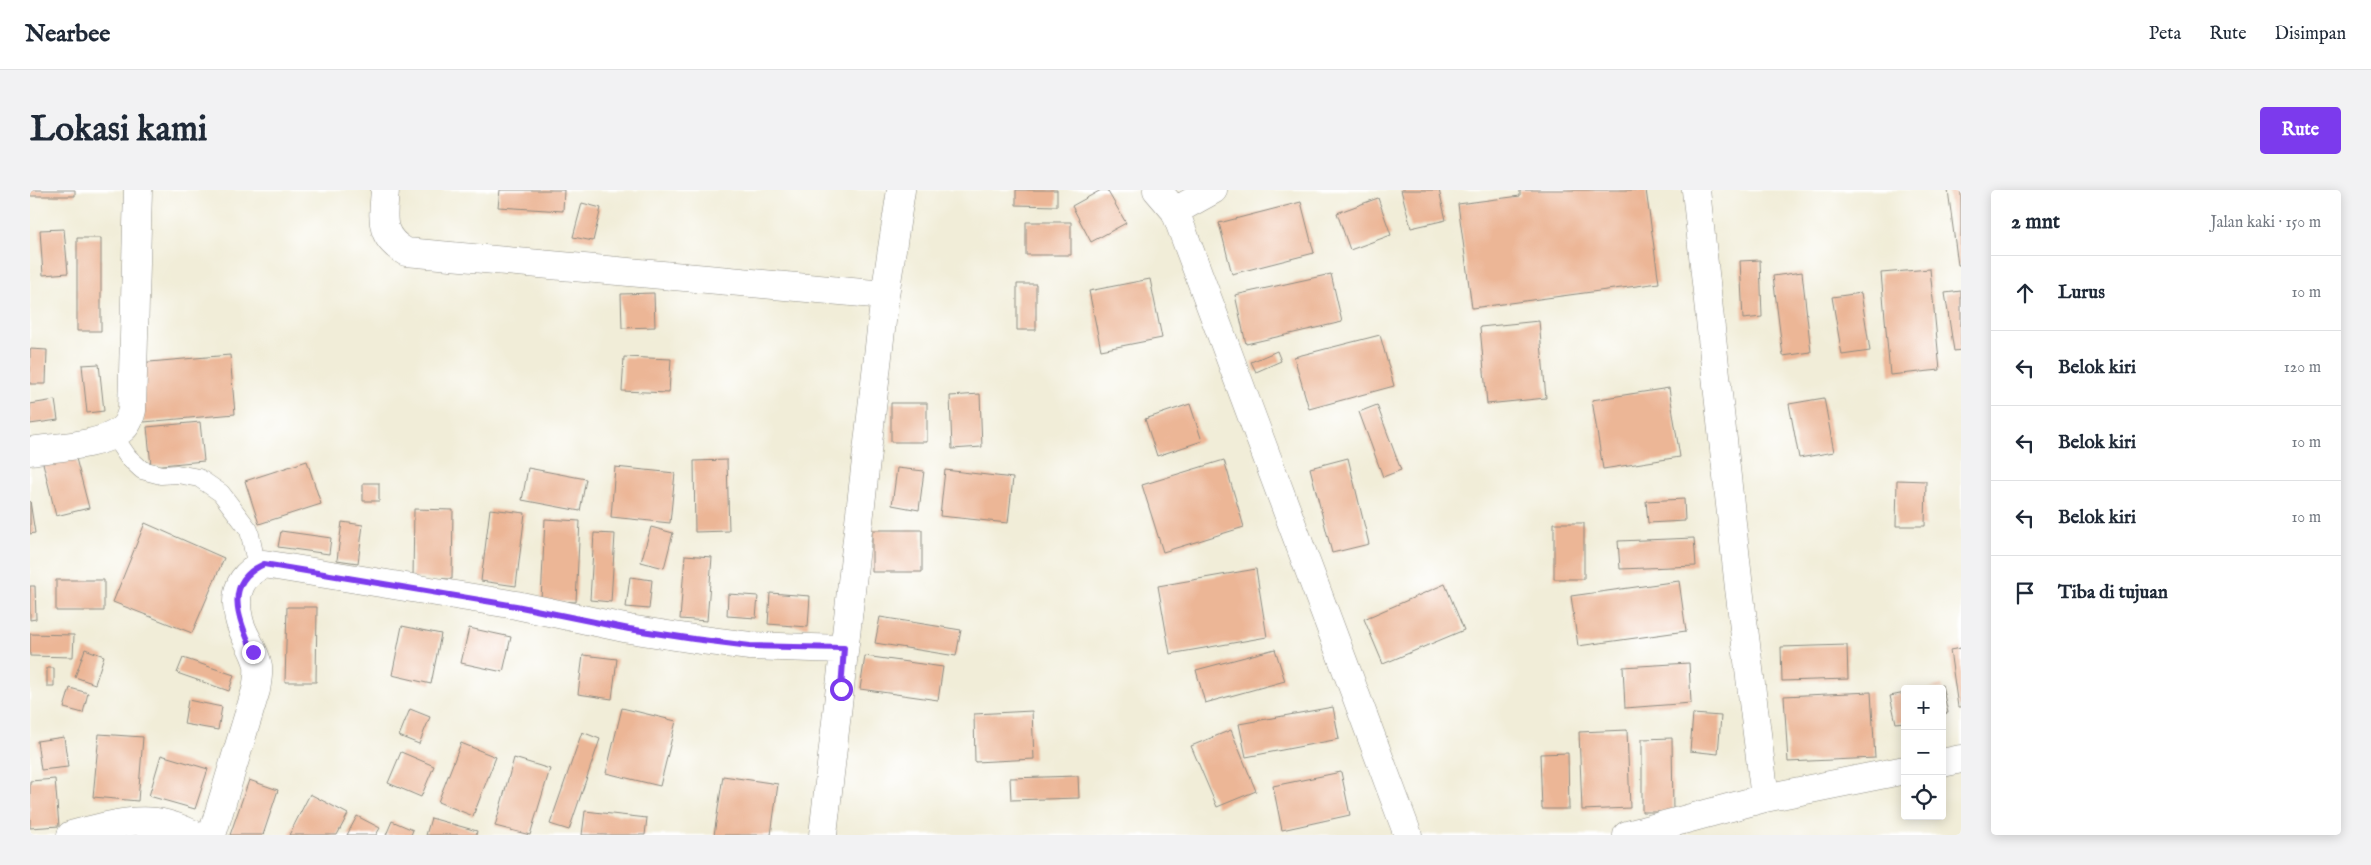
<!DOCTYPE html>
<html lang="id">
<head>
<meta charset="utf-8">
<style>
	body { margin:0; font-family:"IM FELL English",serif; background:#f2f2f3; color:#1f2937 }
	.controls { position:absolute; right:15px; bottom:15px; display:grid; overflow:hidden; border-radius:5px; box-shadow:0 2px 12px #0003 }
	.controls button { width:45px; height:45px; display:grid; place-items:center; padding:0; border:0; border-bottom:1px solid #e0e1e3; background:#fff; color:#1f2937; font:25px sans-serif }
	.stop { position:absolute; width:15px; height:15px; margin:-11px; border:4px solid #7c3aed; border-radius:50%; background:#fff }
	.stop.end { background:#7c3aed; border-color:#fff; box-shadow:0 1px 5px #0008 }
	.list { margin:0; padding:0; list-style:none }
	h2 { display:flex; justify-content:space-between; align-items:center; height:65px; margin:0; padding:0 20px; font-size:21px }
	h2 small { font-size:16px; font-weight:400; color:#747a83 }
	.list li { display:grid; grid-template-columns:32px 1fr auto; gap:15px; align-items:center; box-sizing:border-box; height:75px; padding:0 20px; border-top:1px solid #e0e1e3 }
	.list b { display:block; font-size:19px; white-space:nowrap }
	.list em { font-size:16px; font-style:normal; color:#747a83 }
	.icon { flex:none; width:28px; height:28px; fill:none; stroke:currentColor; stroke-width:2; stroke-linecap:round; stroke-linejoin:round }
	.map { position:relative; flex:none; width:1931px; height:645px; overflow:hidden; border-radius:5px }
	header { display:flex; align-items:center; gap:30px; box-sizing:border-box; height:70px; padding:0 25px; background:#fff; border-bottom:1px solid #e0e1e3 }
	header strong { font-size:24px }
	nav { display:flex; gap:28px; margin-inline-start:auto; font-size:18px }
	.intro { display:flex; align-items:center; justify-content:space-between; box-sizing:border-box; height:120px; padding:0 30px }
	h1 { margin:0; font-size:35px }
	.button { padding:12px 22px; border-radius:5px; background:#7c3aed; color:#fff; font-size:18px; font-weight:700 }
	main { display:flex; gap:30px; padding:0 30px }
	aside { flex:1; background:#fff; border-radius:5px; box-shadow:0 2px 12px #0003 }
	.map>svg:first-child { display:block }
	.building { fill:#ecb696 }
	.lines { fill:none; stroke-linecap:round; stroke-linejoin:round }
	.service-casing { stroke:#8e8c82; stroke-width:19 }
	.minor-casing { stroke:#8e8c82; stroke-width:29 }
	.service { stroke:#fff; stroke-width:18 }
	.minor { stroke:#fff; stroke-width:28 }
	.route { stroke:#7c3aed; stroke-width:6 }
</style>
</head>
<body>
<header>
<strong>Nearbee</strong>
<nav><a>Peta</a><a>Rute</a><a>Disimpan</a></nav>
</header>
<div class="intro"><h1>Lokasi kami</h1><a class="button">Rute</a></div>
<main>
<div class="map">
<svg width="1931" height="645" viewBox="0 0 1931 645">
	<rect width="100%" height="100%" fill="#fff"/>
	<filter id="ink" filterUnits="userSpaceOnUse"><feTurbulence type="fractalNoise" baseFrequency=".02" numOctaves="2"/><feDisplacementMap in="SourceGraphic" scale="10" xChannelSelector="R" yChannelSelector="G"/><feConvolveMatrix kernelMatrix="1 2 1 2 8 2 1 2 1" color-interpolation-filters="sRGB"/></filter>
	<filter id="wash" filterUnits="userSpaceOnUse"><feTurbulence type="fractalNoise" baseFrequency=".0096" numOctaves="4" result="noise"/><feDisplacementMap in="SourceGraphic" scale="20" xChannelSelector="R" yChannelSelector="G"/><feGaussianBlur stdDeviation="1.12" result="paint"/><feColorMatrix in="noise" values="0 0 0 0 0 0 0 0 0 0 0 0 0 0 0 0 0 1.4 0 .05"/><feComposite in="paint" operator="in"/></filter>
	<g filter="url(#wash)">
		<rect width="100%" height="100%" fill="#f1edd8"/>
		<g id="blocks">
			<!-- building -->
			<path class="building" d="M0 0H45V6H0Z
				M470 0H534L533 21 468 17Z
				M986 0H1027V16L986 15Z
				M1071 0H1077L1096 33 1061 52 1042 16Z
				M1371 0H1409L1416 30 1381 38Z
				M1490 0H1616L1629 93 1442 118 1428 14 1490 6Z
				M1918 0H1931V75H1928Z
				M1348 8 1361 45 1320 60 1307 23Z
				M1271 12 1284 63 1202 84 1189 33Z
				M552 13 571 18 563 51 543 47Z
				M996 32H1041V65H996Z
				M34 39 38 83 13 85 10 40Z
				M47 48H71V141H47Z
				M1730 70 1732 127 1713 129 1710 71Z
				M1900 79 1910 180 1860 185 1851 83Z
				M1772 82 1781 162 1753 166 1743 86Z
				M1301 84 1312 132 1216 154 1205 105Z
				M1120 89 1132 148 1071 160 1059 101Z
				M987 94H1006V140H987Z
				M1931 101V160L1924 161 1915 103Z
				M624 103 625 137 592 138 591 104Z
				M1831 103 1840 161 1812 165 1802 107Z
				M1509 131 1516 208 1457 214 1450 137Z
				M1350 145 1364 196 1279 219 1264 167Z
				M0 159 17 160 16 194H0Z
				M1247 161 1251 171 1226 182 1221 172Z
				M200 165 205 224 114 232 108 173Z
				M594 167 641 169 639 203 592 201Z
				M69 174 74 221 57 223 52 175Z
				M1639 198 1650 267 1573 279 1562 210Z
				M950 204 952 257 922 259 920 206Z
				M1794 208 1804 262 1769 268 1759 214Z
				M25 210 28 230 0 234V214Z
				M861 213H897V252H861Z
				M1160 214 1172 251 1127 266 1115 229Z
				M1347 215 1371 280 1353 287 1329 222Z
				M170 232 174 271 121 276 117 237Z
				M43 257 59 318 26 326 11 265Z
				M1318 268 1339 354 1302 363 1280 278Z
				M697 270 699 341 665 342 664 271Z
				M1194 270 1214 337 1133 362 1112 295Z
				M277 271 291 314 229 334 215 291Z
				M585 277 645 283 640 333 581 327Z
				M498 278 556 289 550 321 492 310Z
				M867 278 894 281 889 320 862 315Z
				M915 280 983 288 978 333 910 326Z
				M1867 290 1896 291 1895 336H1866Z
				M333 293H349V311H333Z
				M1654 309 1655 331 1618 333 1616 311Z
				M0 311 5 343 0 344Z
				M384 319 423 320 422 389 383 388Z
				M460 319 495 323 486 396 451 391Z
				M515 329 550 331 546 412 511 410Z
				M312 332 333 335 328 373 307 370Z
				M115 333 194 368 162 443 83 412Z
				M1524 333H1554V389H1524Z
				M621 337 643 343 634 378 611 372Z
				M842 340H892V382H842Z
				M251 341 301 348 299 364 248 357Z
				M564 343 585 344 581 412 560 410Z
				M1664 348 1666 376 1590 379 1588 351Z
				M655 365 682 367 677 431 650 429Z
				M1226 379 1237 447 1140 464 1128 396Z
				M600 387 622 390 619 419 596 417Z
				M26 390H74V421H26Z
				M1649 391 1656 441 1548 456 1541 406Z
				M1415 394 1434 440 1353 474 1334 429Z
				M0 396H5L6 429 0 430Z
				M740 403 780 406 778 437 738 434Z
				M698 404 728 406 726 428 697 426Z
				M257 417H287L286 492H255Z
				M850 427 931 440 926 466 845 453Z
				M372 436 411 444 401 494 362 485Z
				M439 438 481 447 473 482 431 473Z
				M0 444 44 445 43 467 0 466Z
				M1817 455 1818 489 1752 491 1751 457Z
				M1931 458V517H1928L1920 460Z
				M55 459 74 466 65 494 45 487Z
				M1245 459 1255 491 1175 513 1166 480Z
				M553 465 587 469 582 509 548 504Z
				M835 466 913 477 908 510 830 499Z
				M153 468 204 485 199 501 147 483Z
				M1659 473 1661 513 1595 518 1593 477Z
				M17 478H24V496H17Z
				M1912 495 1918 523 1912 524V499L1899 498Z
				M40 498 58 503 53 523 34 518Z
				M1841 502 1845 568 1758 572 1754 506Z
				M1875 503V532L1866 533 1860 506Z
				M158 510 192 517 188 540 154 534Z
				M1303 517 1309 549 1216 567 1209 534Z
				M592 518 646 531 630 596 576 583Z
				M380 519 400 527 389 554 369 546Z
				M1002 521 1004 569 945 572 944 524Z
				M1663 524 1691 526 1688 564 1660 561Z
				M1201 540 1226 601 1187 617 1161 556Z
				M1597 540 1600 618 1552 620 1549 542Z
				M552 542 570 549 539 640 520 634Z
				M69 544 113 547 108 611 63 607Z
				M34 547 38 577 11 580 7 551Z
				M1642 548 1643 622H1612V549Z
				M431 553 466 567 443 626 408 612Z
				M371 562 404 576 391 607 358 593Z
				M1538 563 1539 619H1512L1510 564Z
				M131 565 178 579 165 619 119 606Z
				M484 568 520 579 500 645 465 636Z
				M1311 582 1320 625 1252 640 1243 596Z
				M693 586 748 594 741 645H684Z
				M1048 586 1049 608 981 610 980 588Z
				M25 589 29 636 0 638V591Z
				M219 590 248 600 233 645H200Z
				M280 604 318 624 307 645H259Z
				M555 621 617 628 615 645H552Z
				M327 626 350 638 346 645H317Z
				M401 628 447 641 446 645H396Z
				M362 631 383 640 381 645H356Z"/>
		</g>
	</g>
	<g filter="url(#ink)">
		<use href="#blocks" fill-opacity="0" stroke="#8e8c82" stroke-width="1"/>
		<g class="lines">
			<defs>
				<path id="service" d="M83 245 98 267 112 280 131 285 147 284 169 288 191 303 219 340 227 377"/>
				<path id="minor" d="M355 0C353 28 348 46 376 62L855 105
					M1127 0 1145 21 1378 645
					M1666 0 1709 398 1735 608
					M1145 21 1183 0
					M0 261C25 257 71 256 91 240 98 235 100 228 102 220L108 0
					M1912 573 1931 569
					M41 645C70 638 106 626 136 634 146 636 156 641 165 645
					M182 645 226 500C227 493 229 484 228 476 225 459 212 445 209 429 203 403 210 385 234 374L486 415 599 439 664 449 720 456 814 459
					M793 645 855 105 871 0
					M1597 645 1735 608 1875 580"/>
			</defs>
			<!-- service casing -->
			<use href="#service" class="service-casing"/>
			<!-- minor casing -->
			<use href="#minor" class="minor-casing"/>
			<!-- service -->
			<use href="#service" class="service"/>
			<!-- minor -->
			<use href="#minor" class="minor"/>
		</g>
	</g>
	<g class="lines" filter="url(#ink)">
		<!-- route -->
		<path class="route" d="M223 462C209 429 192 393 234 374L486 416 599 439 664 449 720 456 814 458 811 499"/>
	</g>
</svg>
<div class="controls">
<button>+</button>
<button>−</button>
<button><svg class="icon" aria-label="locate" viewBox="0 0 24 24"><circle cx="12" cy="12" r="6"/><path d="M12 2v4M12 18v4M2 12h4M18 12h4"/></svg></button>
</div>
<div class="stop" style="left:811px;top:499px"></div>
<div class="stop end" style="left:223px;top:462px"></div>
</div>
<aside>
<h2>2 mnt<small>Jalan kaki · 150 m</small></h2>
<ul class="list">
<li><svg class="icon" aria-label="ahead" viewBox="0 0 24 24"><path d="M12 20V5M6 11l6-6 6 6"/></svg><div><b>Lurus</b></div><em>10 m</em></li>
<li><svg class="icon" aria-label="left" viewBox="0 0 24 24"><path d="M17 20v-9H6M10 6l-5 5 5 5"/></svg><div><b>Belok kiri</b></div><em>120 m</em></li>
<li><svg class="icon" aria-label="left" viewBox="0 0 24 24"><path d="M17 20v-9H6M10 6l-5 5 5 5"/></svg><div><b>Belok kiri</b></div><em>10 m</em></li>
<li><svg class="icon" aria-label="left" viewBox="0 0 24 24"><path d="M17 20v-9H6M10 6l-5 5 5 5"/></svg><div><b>Belok kiri</b></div><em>10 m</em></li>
<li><svg class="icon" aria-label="arrive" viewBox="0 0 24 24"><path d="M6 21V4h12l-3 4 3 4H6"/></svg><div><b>Tiba di tujuan</b></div></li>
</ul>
</aside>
</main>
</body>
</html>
